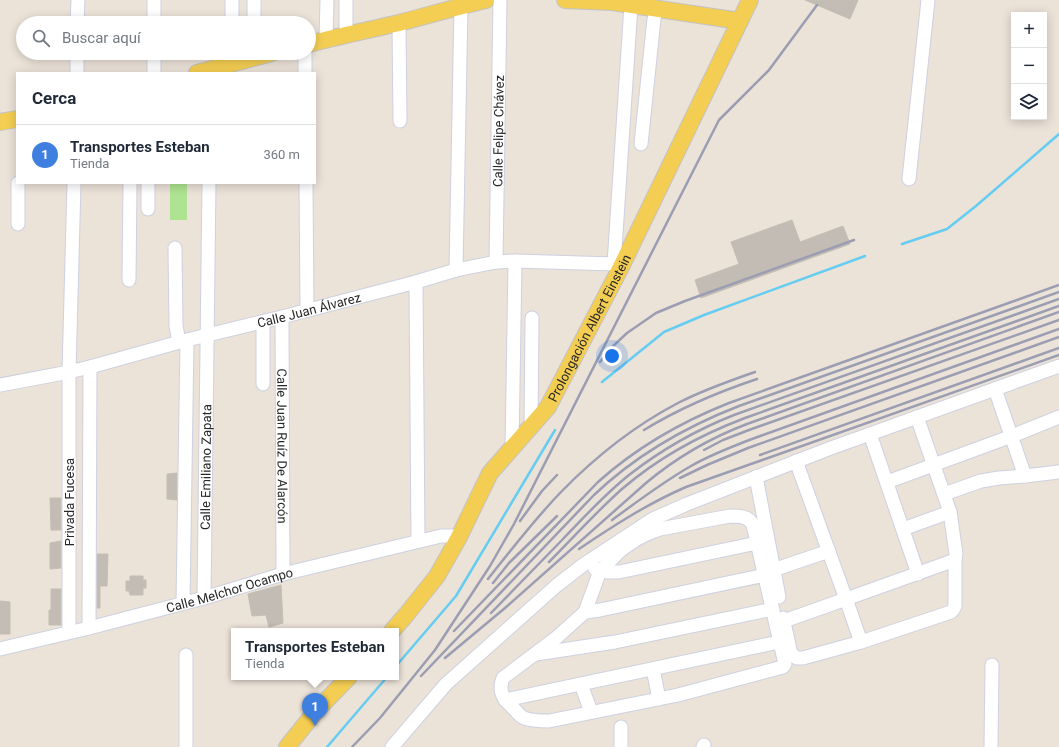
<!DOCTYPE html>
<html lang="es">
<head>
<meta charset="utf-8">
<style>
	body { margin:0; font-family:Roboto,sans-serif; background:#f2f2f3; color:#1f2937 }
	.controls { position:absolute; right:12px; top:12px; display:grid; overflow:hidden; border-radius:0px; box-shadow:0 2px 10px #0003 }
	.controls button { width:36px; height:36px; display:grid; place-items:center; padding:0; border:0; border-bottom:1px solid #e0e1e3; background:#fff; color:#1f2937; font:20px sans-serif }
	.you { position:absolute; left:612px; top:356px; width:14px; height:14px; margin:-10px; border:3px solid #fff; border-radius:50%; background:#1a73e8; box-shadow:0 0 0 6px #1a73e833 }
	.badge { display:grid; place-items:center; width:26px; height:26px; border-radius:50%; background:#2563eb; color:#fff; font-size:13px; font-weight:700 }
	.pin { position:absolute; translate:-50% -33px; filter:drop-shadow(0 1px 2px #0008) }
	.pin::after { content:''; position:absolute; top:21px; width:14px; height:12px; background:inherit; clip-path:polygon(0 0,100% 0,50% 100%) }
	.popup { position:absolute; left:231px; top:628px; width:168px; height:52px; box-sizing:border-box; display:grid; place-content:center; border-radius:0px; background:#fff; filter:drop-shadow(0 1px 3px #0005); font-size:13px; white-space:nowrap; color:#747a83 }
	.popup b { font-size:15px; color:#1f2937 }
	.popup::after { content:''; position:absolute; left:50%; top:100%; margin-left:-8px; border:8px solid transparent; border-top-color:#fff }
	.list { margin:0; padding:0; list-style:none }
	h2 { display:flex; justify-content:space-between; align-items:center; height:52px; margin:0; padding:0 16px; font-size:17px }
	h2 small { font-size:13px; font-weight:400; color:#747a83 }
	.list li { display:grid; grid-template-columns:26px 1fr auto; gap:12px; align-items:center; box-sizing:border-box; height:60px; padding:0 16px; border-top:1px solid #e0e1e3 }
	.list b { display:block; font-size:15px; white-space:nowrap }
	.list p { margin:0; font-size:13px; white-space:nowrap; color:#747a83 }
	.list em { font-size:13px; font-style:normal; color:#747a83 }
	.icon { flex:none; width:22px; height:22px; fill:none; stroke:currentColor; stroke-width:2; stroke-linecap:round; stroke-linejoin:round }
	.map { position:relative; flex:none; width:1059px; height:747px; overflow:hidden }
	.search { position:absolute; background:#fff; box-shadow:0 2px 10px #0003; left:16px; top:16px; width:300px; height:44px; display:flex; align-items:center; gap:10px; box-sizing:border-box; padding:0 14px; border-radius:22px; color:#747a83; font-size:15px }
	.panel { position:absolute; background:#fff; box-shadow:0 2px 10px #0003; left:16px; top:72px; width:300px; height:112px; border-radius:0px }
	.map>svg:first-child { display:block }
	.park { fill:#aee491 }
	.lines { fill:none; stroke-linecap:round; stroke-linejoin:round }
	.stream { stroke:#65cdf2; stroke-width:2.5 }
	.building { fill:#c2bcb5; stroke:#c5beb2 }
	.minor-casing { stroke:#cdd1e1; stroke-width:15 }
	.major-casing { stroke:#c3c3c3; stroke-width:18 }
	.minor { stroke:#fff; stroke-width:13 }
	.major { stroke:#f4ce53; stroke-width:16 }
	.rail { stroke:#9b9eb2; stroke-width:2.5 }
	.labels { text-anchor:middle; stroke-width:3.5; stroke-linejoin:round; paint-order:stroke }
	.street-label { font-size:13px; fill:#272727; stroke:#fff }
</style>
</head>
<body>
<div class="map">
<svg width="1059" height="747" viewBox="0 0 1059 747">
	<rect width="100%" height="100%" fill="#ebe2d8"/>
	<!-- park -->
	<path class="park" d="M170 183H187V220H170Z"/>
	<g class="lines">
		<!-- stream -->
		<path class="stream" d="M902 244 947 229 976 206 1059 134
			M602 382 664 332 704 315 865 256
			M396 666 456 596 555 430
			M327 747 387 677"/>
	</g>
	<!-- building -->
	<path class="building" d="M805 0H858L850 19Z
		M792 220 800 242 843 226 850 244 701 298 695 280 739 264 731 242Z
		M177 473V500L167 499V474Z
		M50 498H61V530H51Z
		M61 541V568L50 569V543Z
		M97 554H108L107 586H100V608H97Z
		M130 576H143V580H146V588H143V595H130L129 591H126V581H130Z
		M281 585 283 623 269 627 266 615 252 616 248 594Z
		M51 589H61V625H49V610H51Z
		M0 601 10 602V634H0Z"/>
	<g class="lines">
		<defs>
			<g id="minor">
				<path d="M154 0V23"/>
				<path d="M254 0V23"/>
				<path d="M77 23 78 0"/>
				<path d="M232 23V0"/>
				<path d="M399 23 400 121"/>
				<path d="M346 34V0"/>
				<path d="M326 39 327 0"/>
				<path d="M154 53V73"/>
				<path d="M305 53V73"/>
				<path d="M232 63V53"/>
				<path d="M77 73V53"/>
				<path d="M641 144 654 19 656 9"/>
				<path d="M909 179 928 0"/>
				<path d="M306 183 307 310"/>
				<path d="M148 209V183"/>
				<path d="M18 224V183"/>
				<path d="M175 248 176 326 179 342"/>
				<path id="s1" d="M496 262 500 0"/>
				<path d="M614 264 631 5"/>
				<path d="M456 270 461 6"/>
				<path d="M129 280 130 183"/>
				<path d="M416 282 418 541"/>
				<path id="s2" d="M282 317 283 574"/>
				<path d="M263 322V384"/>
				<path id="s3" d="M0 385 69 372 90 367 187 340 282 317 416 282 456 270 496 262 515 261 614 264 621 267"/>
				<path d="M995 389 1025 476"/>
				<path d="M531 428 532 318"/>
				<path d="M870 434 918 574"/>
				<path d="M512 448 515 261"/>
				<path d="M796 461 846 599 955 560"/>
				<path d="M756 477 779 597"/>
				<path d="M887 482 1012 436 1059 417"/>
				<path d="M944 494 981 481 999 478 1025 476 1059 472"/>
				<path d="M730 516C739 516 749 516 753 525L785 664 783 667 678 695 549 721C540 721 532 721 524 718 520 716 518 713 515 710 505 700 497 693 503 678L556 638 585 612 600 571 621 550 637 539 647 534 660 529Z"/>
				<path d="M903 529 950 512"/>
				<path d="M595 569 607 572H619L757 543"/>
				<path d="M773 570 829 551"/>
				<path id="s4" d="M204 598 209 183"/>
				<path d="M183 603 187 340"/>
				<path d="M585 612 600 610 765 575"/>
				<path d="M783 618 791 654 797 658H803L861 642 951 612 953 610 955 606V560L956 554 950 512 917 417"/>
				<path d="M784 621 846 599 861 642"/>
				<path d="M89 628 90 367"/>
				<path d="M69 631V372L74 183"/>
				<path id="s5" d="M0 649 89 628 204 598 283 574 441 536H453L458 539"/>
				<path d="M536 654 615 642 773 609"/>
				<path d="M186 655V747"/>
				<path d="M653 669 659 699"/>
				<path d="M581 684 591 712"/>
				<path d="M505 700 779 642"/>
				<path d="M392 747 446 684 556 586 583 565 653 519 687 504 831 448 1059 366"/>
				<path d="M621 747V727"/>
				<path d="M703 747 704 745"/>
				<path d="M991 747 992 665"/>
			</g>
			<g id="major">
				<path d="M565 0 612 2 740 21"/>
				<path d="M309 44C339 36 369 30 399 23 429 15 457 7 486 0"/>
				<path d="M197 73 272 53"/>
				<path d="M0 122 17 119"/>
				<path id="s6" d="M392 631 406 615 437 576 458 539 490 473 548 407 621 267 750 0"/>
				<path d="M287 747 316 711 349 677"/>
			</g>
		</defs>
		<!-- minor casing -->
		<use href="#minor" class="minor-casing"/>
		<!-- major casing -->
		<use href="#major" class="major-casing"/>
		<!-- minor -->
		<use href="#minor" class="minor"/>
		<!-- major -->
		<use href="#major" class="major"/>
		<!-- rail -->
		<path class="rail" d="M600 362 610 349 627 333 656 313 685 301 854 240
			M644 430C680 408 718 392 757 379
			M704 450 723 440 749 430 1059 320
			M760 455 1059 348
			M680 478 707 465 748 448 1059 337
			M612 520C638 501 663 482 691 466 710 455 731 447 752 439L1059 329
			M520 521 542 491 557 475
			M579 549C613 526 647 504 686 487L1059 355
			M549 562C573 538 596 512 622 489 658 458 700 435 745 418L1059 306
			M488 579C511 550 534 520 560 493 595 457 634 426 678 403 703 390 729 381 755 372
			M493 583 509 563 557 516
			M491 613C515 588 539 564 563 539 584 517 605 494 629 475 661 450 696 430 734 415L1059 299
			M454 631 598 482C637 447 681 422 729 403L1059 285
			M445 658 505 608 646 483C677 457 710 438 747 424L1059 312
			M421 676 594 495C636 455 685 427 739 406L1059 292
			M352 747 380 718 435 650 490 566 514 524 719 120 769 70 817 5"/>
	</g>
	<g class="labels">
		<!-- street labels -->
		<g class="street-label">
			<text dy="5" stroke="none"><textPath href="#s1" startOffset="131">Calle Felipe Chávez</textPath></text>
			<text dy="5" stroke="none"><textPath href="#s3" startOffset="318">Calle Juan Álvarez</textPath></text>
			<text dy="5" stroke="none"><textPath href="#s6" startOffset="364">Prolongación Albert Einstein</textPath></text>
			<text dy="5" stroke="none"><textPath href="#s2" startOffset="129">Calle Juan Ruíz De Alarcón</textPath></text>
			<text dy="5" stroke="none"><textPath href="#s4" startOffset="131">Calle Emiliano Zapata</textPath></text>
			<text transform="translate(69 502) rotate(-90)" y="5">Privada Fucesa</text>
			<text dy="5" stroke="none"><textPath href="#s5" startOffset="237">Calle Melchor Ocampo</textPath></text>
		</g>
	</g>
</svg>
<div class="controls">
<button>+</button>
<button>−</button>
<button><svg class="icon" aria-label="layers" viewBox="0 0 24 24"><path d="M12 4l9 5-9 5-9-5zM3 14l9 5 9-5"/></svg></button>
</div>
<div class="you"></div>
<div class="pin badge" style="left:315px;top:726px;background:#3f7fe0">1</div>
<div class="popup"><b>Transportes Esteban</b>Tienda</div>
<div class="search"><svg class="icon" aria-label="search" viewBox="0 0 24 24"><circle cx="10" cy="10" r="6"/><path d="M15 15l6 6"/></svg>Buscar aquí</div>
<section class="panel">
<h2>Cerca<small></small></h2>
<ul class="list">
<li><span class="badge" style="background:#3f7fe0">1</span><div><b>Transportes Esteban</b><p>Tienda</p></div><em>360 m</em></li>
</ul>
</section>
</div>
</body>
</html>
